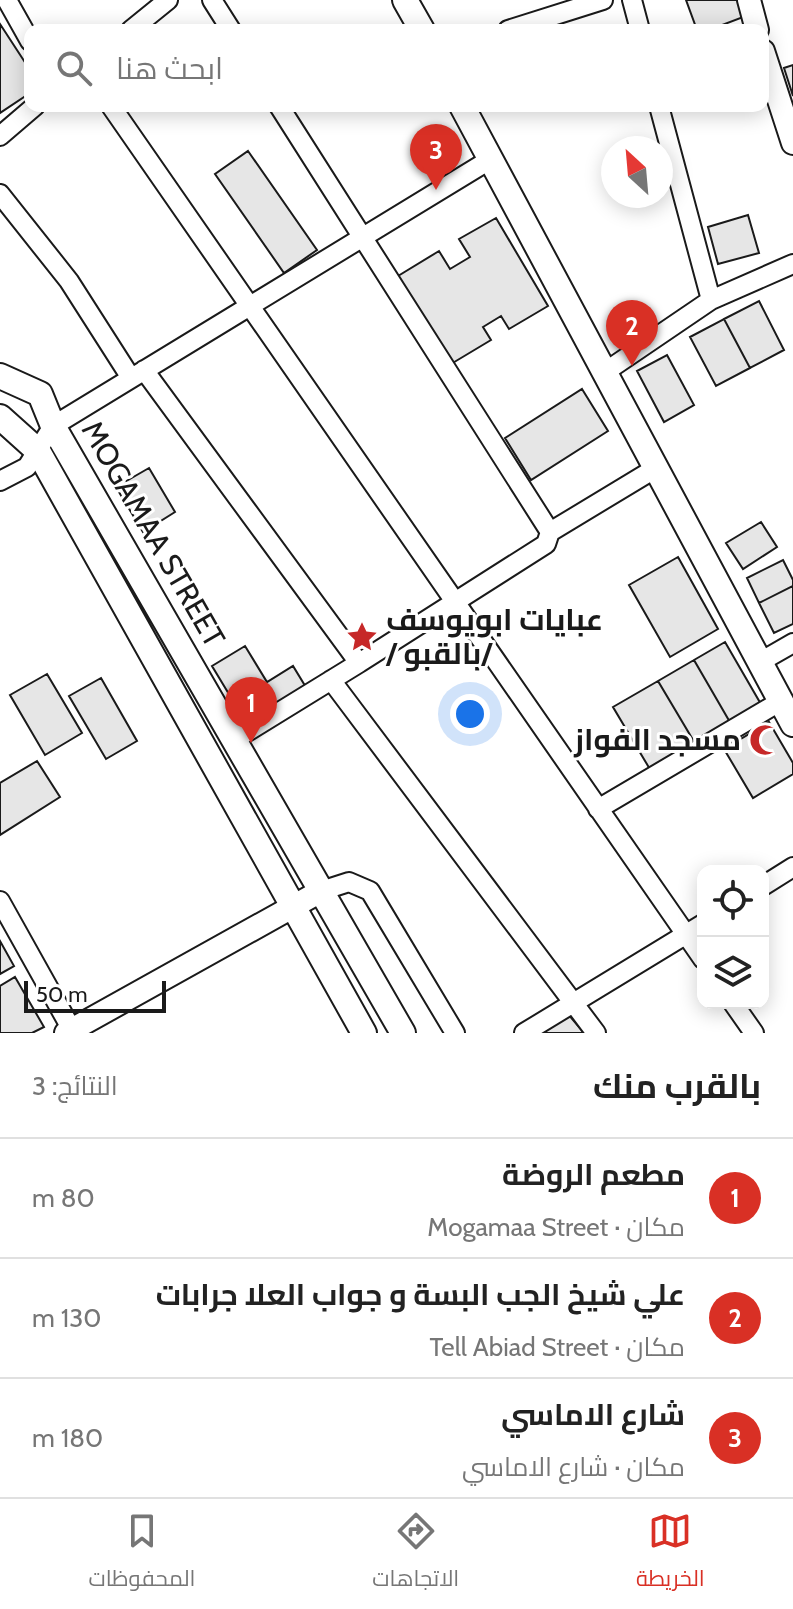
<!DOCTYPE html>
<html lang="ar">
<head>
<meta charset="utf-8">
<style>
	body { margin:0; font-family:Cabin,Cairo,sans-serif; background:#f6f6f6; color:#222; direction:rtl }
	.controls { position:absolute; right:24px; bottom:24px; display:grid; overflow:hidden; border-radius:16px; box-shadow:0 4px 20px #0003 }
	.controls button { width:72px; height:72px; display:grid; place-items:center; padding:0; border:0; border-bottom:2px solid #e0e0e0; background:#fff; color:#222; font:40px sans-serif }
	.compass { position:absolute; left:601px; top:136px; width:72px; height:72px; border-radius:50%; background:#fff; box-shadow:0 4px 20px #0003; rotate:334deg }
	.scale { position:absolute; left:24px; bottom:20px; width:142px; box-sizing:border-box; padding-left:8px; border:4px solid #1a1a1a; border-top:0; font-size:22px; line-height:28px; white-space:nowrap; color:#1a1a1a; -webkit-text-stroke:6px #fff; paint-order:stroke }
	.you { position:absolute; left:470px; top:714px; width:28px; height:28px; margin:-20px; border:6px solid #fff; border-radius:50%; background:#1a73e8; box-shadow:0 0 0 12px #1a73e833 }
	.badge { display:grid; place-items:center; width:52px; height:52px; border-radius:50%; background:#d93025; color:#fff; font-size:26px; font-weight:700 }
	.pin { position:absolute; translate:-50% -66px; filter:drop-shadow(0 2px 4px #0008) }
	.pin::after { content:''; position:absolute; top:42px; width:28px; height:24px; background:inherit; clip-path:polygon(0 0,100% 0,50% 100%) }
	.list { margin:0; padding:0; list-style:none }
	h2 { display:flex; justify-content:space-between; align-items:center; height:104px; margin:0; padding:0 32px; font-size:34px }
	h2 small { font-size:26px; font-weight:400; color:#767676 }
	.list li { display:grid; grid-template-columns:52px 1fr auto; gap:24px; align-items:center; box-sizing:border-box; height:120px; padding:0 32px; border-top:2px solid #e0e0e0 }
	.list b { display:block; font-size:30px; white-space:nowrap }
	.list p { margin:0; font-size:26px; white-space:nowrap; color:#767676 }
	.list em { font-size:26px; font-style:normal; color:#767676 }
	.icon { flex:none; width:44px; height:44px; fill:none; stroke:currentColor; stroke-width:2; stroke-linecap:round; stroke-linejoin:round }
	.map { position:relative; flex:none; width:793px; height:1033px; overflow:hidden; direction:ltr }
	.search { position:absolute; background:#fff; box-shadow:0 4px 20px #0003; left:24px; right:24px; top:24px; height:88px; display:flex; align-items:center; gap:20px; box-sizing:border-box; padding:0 28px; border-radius:16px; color:#767676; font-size:30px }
	.sheet { height:464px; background:#fff }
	nav { display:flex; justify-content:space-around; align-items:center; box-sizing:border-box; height:112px; border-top:2px solid #e0e0e0; background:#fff; font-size:22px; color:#767676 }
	nav a { display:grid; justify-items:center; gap:4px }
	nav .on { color:#d93025 }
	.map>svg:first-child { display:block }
	.building { fill:#e6e6e6; stroke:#1a1a1a; stroke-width:2 }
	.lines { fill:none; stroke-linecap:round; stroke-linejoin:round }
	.minor-casing { stroke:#1a1a1a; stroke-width:22 }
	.tertiary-casing { stroke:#1a1a1a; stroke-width:26 }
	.secondary-casing { stroke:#1a1a1a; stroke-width:28 }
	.minor { stroke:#fff; stroke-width:18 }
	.tertiary { stroke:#fff; stroke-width:22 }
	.secondary { stroke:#fff; stroke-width:24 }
	.labels { text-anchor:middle; stroke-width:6; stroke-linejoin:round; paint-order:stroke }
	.street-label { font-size:30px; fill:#1a1a1a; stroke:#fff }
	.poi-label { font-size:30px; font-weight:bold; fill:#1a1a1a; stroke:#fff; text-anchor:start }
</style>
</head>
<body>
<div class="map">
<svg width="793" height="1033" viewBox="0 0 793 1033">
	<rect width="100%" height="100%" fill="#fff"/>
	<!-- building -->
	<path class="building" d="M686 0H740L746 16 709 30H697Z
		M0 24 30 70V93L0 113Z
		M793 65V96L784 68Z
		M248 151 317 250 284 273 215 174Z
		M748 215 759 253 718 264 708 227Z
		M496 218 548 306 509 329 501 316 483 327 491 340 451 364 398 276 439 251 450 269 470 257 459 239Z
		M759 301 784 350 750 368 724 319Z
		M724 319 750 368 716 386 690 337Z
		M667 355 694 405 664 422 637 371Z
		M582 389 608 431 531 480 505 438Z
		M149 468 175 512 143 532 116 487Z
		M761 522 777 547 743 569 726 543Z
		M678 557 718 629 670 657 629 585Z
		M783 560 793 580V586L759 603 747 578Z
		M793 586V624L774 633 759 603Z
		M725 642 762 706 731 724 694 660Z
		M245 646 267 682 293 666 307 689 247 724 212 666Z
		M694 660 731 724 696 745 658 681Z
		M47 674 82 733 45 755 10 695Z
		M101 678 137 741 106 759 69 696Z
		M658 681 696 745 651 771 613 707Z
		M769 722 793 763V774L753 798 724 749Z
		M37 761 60 797 0 835V783Z
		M0 941 14 966 0 974Z
		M15 977 44 1027 32 1033H0V986Z
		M568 1014 584 1033H539Z"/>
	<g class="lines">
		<defs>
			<path id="minor" d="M7 0 30 41
				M212 0 231 30
				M632 0 640 30
				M131 30 168 0
				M508 30 603 0
				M111 106 703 959
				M279 106 550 532 546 544 359 663
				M659 106 711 300
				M0 136 35 106
				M0 194 69 281 131 378
				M144 370 359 663 234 740
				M605 372 711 300 793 264
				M0 481 27 467 53 426 491 159
				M550 532 656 468
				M760 662 793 643
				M331 680 596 1033
				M598 809 781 701
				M763 886 793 867
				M321 891 349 882 370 891 455 1033
				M0 901 72 1030
				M733 1003 754 1033
				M524 1033 703 924"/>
			<path id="tertiary" d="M749 0 757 30
				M763 51 793 143
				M66 1033 321 891"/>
			<path id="secondary" d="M405 0 422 30
				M462 106 793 724
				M0 376 40 394 53 426 403 1033
				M0 417 38 451 364 1033"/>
		</defs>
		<!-- minor casing -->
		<use href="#minor" class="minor-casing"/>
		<!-- tertiary casing -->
		<use href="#tertiary" class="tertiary-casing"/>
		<!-- secondary casing -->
		<use href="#secondary" class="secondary-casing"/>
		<!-- minor -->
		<use href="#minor" class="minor"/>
		<!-- tertiary -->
		<use href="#tertiary" class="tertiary"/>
		<!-- secondary -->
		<use href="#secondary" class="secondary"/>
	</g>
	<!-- icons -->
	<defs>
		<symbol id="sight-bare" viewBox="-9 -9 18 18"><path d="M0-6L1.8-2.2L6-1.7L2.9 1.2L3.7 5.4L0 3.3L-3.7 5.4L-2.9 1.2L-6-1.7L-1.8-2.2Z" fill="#c62828" stroke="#fff" stroke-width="2.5" paint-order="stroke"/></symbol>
		<symbol id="mosque-bare" viewBox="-9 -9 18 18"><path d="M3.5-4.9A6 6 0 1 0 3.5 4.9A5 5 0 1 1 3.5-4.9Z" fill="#c62828" stroke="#fff" stroke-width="2.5" paint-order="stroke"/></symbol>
	</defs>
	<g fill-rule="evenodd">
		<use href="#sight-bare" x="340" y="615" width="44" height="44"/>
		<use href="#mosque-bare" x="743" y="718" width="44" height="44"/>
	</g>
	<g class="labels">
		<!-- street labels -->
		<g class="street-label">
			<text transform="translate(153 534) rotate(60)" y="10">MOGAMAA STREET</text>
		</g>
		<!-- poi labels -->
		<g class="poi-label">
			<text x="386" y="630">عبايات ابويوسف<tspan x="386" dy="34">/ بالقبو/</tspan></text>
			<text x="741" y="750" text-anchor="end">مسجد الفواز</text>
		</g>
	</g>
</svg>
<div class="controls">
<button><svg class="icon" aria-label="locate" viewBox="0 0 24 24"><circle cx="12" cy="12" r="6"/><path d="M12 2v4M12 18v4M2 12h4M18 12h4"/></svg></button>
<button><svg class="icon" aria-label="layers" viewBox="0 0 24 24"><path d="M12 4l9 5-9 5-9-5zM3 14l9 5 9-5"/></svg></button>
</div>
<svg class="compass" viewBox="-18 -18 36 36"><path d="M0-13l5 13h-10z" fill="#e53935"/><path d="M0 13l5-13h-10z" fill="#767676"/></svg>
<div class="scale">50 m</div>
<div class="you"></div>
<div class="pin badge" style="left:251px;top:743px">1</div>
<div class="pin badge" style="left:632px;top:366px">2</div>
<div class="pin badge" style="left:436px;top:190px">3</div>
<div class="search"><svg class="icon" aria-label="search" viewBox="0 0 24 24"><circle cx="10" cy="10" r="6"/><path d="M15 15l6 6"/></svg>ابحث هنا</div>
</div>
<section class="sheet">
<h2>بالقرب منك<small>النتائج: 3</small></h2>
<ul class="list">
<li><span class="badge">1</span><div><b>مطعم الروضة</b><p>مكان · Mogamaa Street</p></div><em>80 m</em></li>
<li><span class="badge">2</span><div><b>علي شيخ الجب البسة و جواب العلا جرابات</b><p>مكان · Tell Abiad Street</p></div><em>130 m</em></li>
<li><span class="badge">3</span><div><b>شارع الاماسي</b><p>مكان · شارع الاماسي</p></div><em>180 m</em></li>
</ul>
</section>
<nav>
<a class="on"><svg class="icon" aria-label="map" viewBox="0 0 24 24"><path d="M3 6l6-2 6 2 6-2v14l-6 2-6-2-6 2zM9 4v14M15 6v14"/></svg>الخريطة</a>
<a><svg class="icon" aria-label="directions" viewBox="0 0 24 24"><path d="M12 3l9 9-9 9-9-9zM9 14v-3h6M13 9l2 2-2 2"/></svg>الاتجاهات</a>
<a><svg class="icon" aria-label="saved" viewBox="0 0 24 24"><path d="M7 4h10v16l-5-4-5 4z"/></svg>المحفوظات</a>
</nav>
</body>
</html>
